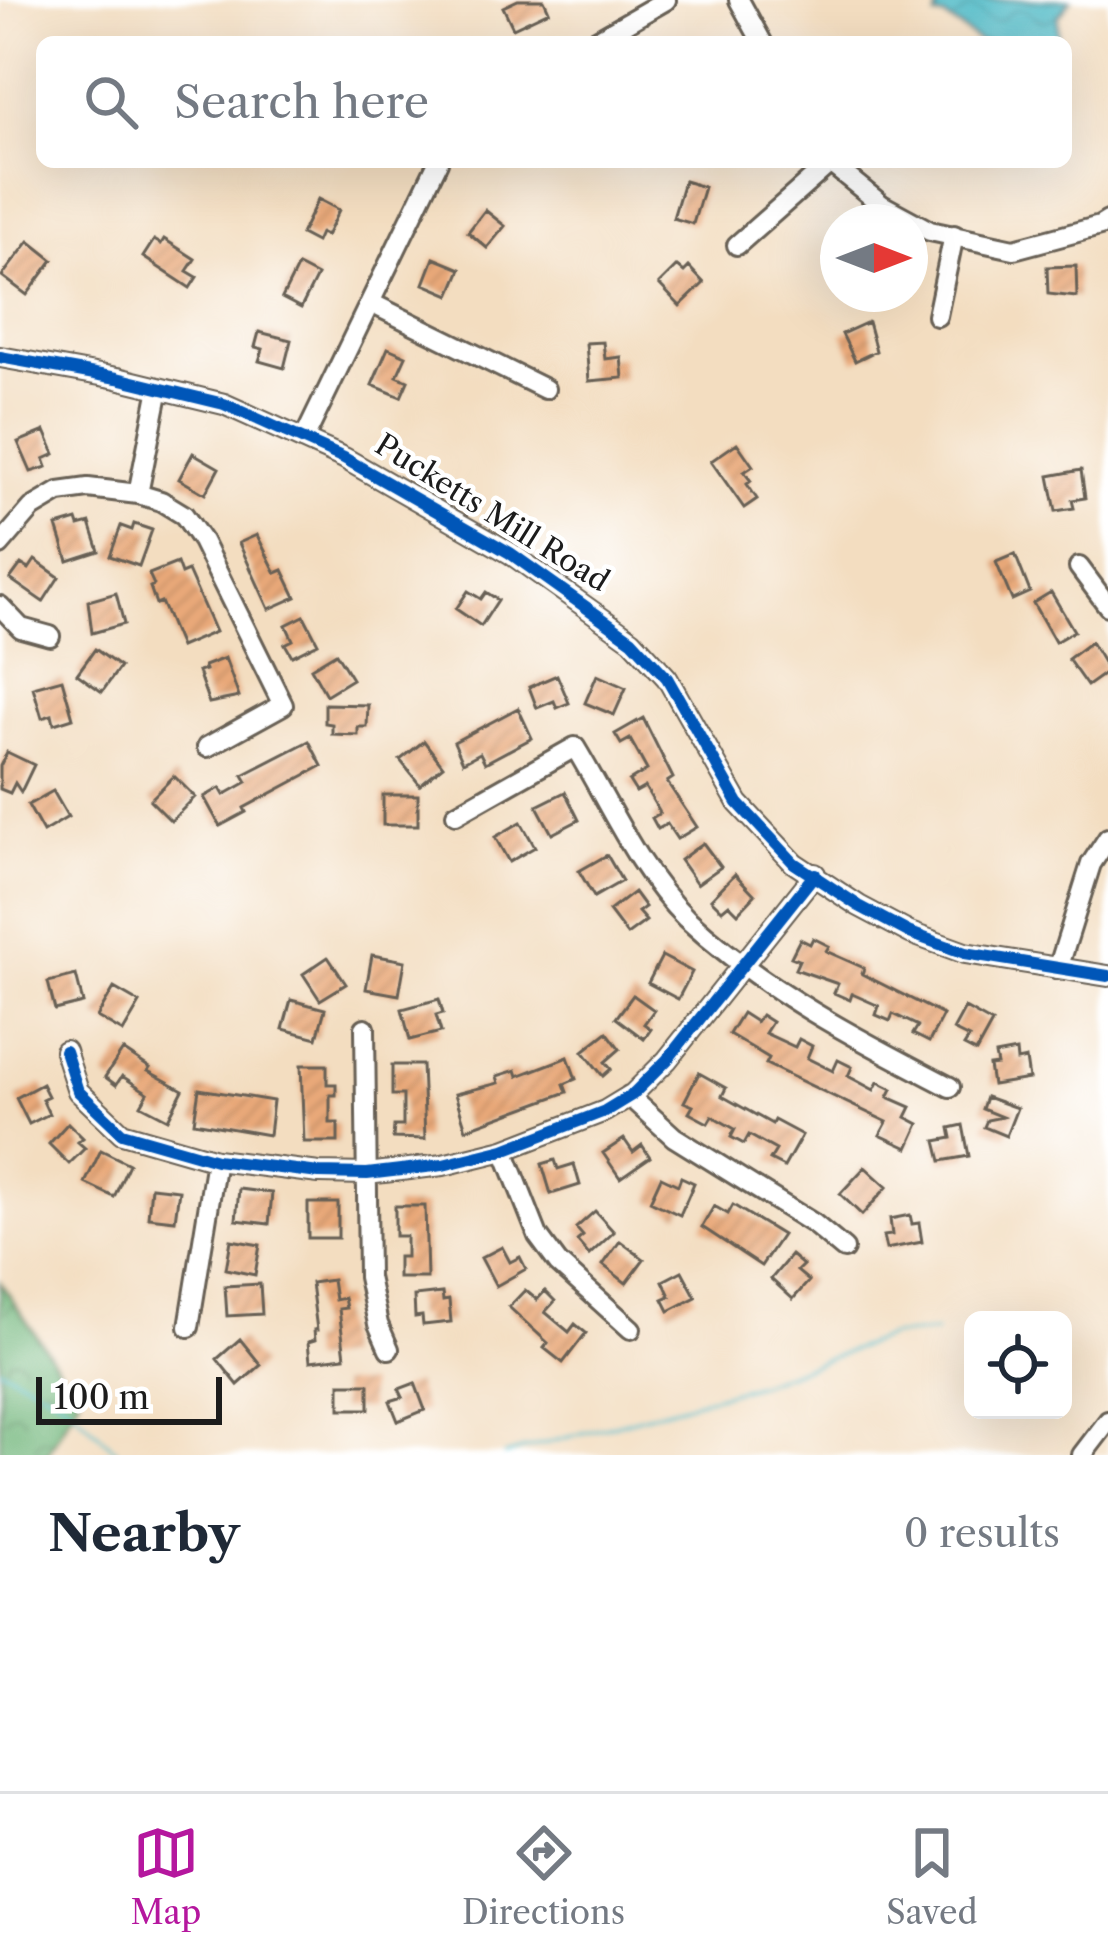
<!DOCTYPE html>
<html lang="en">
<head>
<meta charset="utf-8">
<style>
	body { margin:0; font-family:"Libre Caslon Text",serif; background:#f2f2f3; color:#1f2937 }
	.controls { position:absolute; right:36px; bottom:36px; display:grid; overflow:hidden; border-radius:18px; box-shadow:0 12px 48px #0002 }
	.controls button { width:108px; height:108px; display:grid; place-items:center; padding:0; border:0; border-bottom:3px solid #e0e1e3; background:#fff; color:#1f2937; font:60px sans-serif }
	.compass { position:absolute; left:820px; top:204px; width:108px; height:108px; border-radius:50%; background:#fff; box-shadow:0 12px 48px #0002; rotate:90deg }
	.scale { position:absolute; left:36px; bottom:30px; width:186px; box-sizing:border-box; padding-left:12px; border:6px solid #1c1c1c; border-top:0; font-size:33px; line-height:42px; white-space:nowrap; color:#1c1c1c; -webkit-text-stroke:9px #fff; paint-order:stroke }
	.list { margin:0; padding:0; list-style:none }
	h2 { display:flex; justify-content:space-between; align-items:center; height:156px; margin:0; padding:0 48px; font-size:51px }
	h2 small { font-size:39px; font-weight:400; color:#747a83 }
	.icon { flex:none; width:66px; height:66px; fill:none; stroke:currentColor; stroke-width:2; stroke-linecap:round; stroke-linejoin:round }
	.map { position:relative; flex:none; width:1108px; height:1455px; overflow:hidden }
	.search { position:absolute; background:#fff; box-shadow:0 12px 48px #0002; left:36px; right:36px; top:36px; height:132px; display:flex; align-items:center; gap:30px; box-sizing:border-box; padding:0 42px; border-radius:18px; color:#747a83; font-size:45px }
	.sheet { height:336px; background:#fff }
	nav { display:flex; justify-content:space-around; align-items:center; box-sizing:border-box; height:168px; border-top:3px solid #e0e1e3; background:#fff; font-size:33px; color:#747a83 }
	nav a { display:grid; justify-items:center; gap:6px }
	nav .on { color:#b5179e }
	.map>svg:first-child { display:block }
	.forest { fill:url(#forest-crowns); stroke:#46694b; stroke-width:3 }
	.water { fill:url(#water-waves); stroke:#346b71; stroke-width:3 }
	.lines { fill:none; stroke-linecap:round; stroke-linejoin:round }
	.stream { stroke:#4dbac6; stroke-width:3 }
	.building { fill:url(#building-hatch) }
	.minor-casing { stroke:#676055; stroke-width:24 }
	.minor { stroke:#fff; stroke-width:18 }
	.cycleway-casing { stroke:#fff; stroke-width:20 }
	.cycleway { stroke:#0057b8; stroke-width:12 }
	.labels { text-anchor:middle; stroke-width:9; stroke-linejoin:round; paint-order:stroke }
	.street-label { font-size:30px; fill:#1c1c1c; stroke:#fff }
</style>
</head>
<body>
<div class="map">
<svg width="1108" height="1455" viewBox="0 0 1108 1455">
	<defs>
		<pattern id="forest-crowns" width="20" height="18" patternUnits="userSpaceOnUse" patternTransform="scale(3)"><rect width="20" height="18" fill="#71b67a"/><path d="M2 6a3 3 0 1 1 6 0M12 15a3 3 0 1 1 6 0" fill="none" stroke="#5c9363"/></pattern>
		<pattern id="water-waves" width="16" height="10" patternUnits="userSpaceOnUse" patternTransform="scale(3)"><rect width="16" height="10" fill="#4dbac6"/><path d="M0 5q4-4 8 0t8 0" fill="none" stroke="#439faa"/></pattern>
		<pattern id="building-hatch" width="6" height="6" patternUnits="userSpaceOnUse" patternTransform="scale(3)"><rect width="6" height="6" fill="#e9a979"/><path d="M-1 1l2-2M0 6l6-6M5 7l2-2" fill="none" stroke="#c79168"/></pattern>
	</defs>
	<rect width="100%" height="100%" fill="#fff"/>
	<filter id="ink" filterUnits="userSpaceOnUse"><feTurbulence type="fractalNoise" baseFrequency=".00833" numOctaves="2"/><feDisplacementMap in="SourceGraphic" scale="24" xChannelSelector="R" yChannelSelector="G"/><feConvolveMatrix kernelMatrix="1 2 1 2 8 2 1 2 1" color-interpolation-filters="sRGB"/></filter>
	<filter id="wash" filterUnits="userSpaceOnUse"><feTurbulence type="fractalNoise" baseFrequency=".004" numOctaves="4" result="noise"/><feDisplacementMap in="SourceGraphic" scale="48" xChannelSelector="R" yChannelSelector="G"/><feGaussianBlur stdDeviation="2.7" result="paint"/><feColorMatrix in="noise" values="0 0 0 0 0 0 0 0 0 0 0 0 0 0 0 0 0 1.4 0 .05"/><feComposite in="paint" operator="in"/></filter>
	<g filter="url(#wash)">
		<rect width="100%" height="100%" fill="#f3ddc0"/>
		<!-- forest -->
		<path class="forest" d="M0 1282 79 1398 47 1455H0Z"/>
		<!-- water -->
		<path class="water" d="M939 0H1071L1058 17V42H979L945 17H936Z"/>
		<g class="lines">
			<!-- stream -->
			<path class="stream" d="M0 1368 66 1403 121 1455
				M504 1455 759 1384 890 1336 935 1332"/>
		</g>
		<g id="blocks">
			<!-- building -->
			<path class="building" d="M518 0H544L549 11 513 28 503 7Z
				M684 181 704 187 693 224 673 218Z
				M318 199 339 210 326 236 320 233 316 242 301 234Z
				M485 210 505 226 487 248 468 232Z
				M164 239 195 259 187 271 197 277 190 288 143 257 154 240 161 244Z
				M29 241 53 260 27 295 2 276Z
				M434 258 461 269 450 295 424 284Z
				M298 266 317 276 301 308 282 298Z
				M677 266 684 272 689 267 704 283 680 306 659 284Z
				M1076 266 1077 297 1048 294 1047 267Z
				M868 322 876 351 855 361 842 334Z
				M259 332 291 340 284 368 259 361 263 349 255 347Z
				M603 342 605 359 621 357 623 378 589 381 586 343Z
				M388 348 406 356 397 376 408 381 401 397 372 385Z
				M45 431 55 454 44 459 47 467 31 472 18 442Z
				M737 443 753 466 744 472 751 481 747 484 757 499 744 508 711 461Z
				M193 453 219 468 205 494 179 479Z
				M1081 470 1085 498 1072 500 1074 508 1056 511 1049 476Z
				M77 520 79 526 90 523 99 551 68 561 57 526Z
				M134 524 152 530 139 566 110 556 121 526 132 530Z
				M257 535 276 573 283 570 296 597 269 609 239 543Z
				M1015 554 1030 592 1012 600 996 562Z
				M35 560 59 577 43 602 10 579 21 564 29 569Z
				M177 563 181 574 188 571 215 632 180 647 161 602 156 604 150 587 154 585 149 574Z
				M468 591 481 599 486 592 498 600 481 626 456 609Z
				M1051 592 1074 631 1055 642 1033 603Z
				M116 593 124 624 92 633 88 601Z
				M304 616 318 643 292 656 285 644 293 640 286 625Z
				M1091 642 1108 671 1087 686 1068 659Z
				M95 649 120 667 102 692 77 674Z
				M336 653 352 679 326 695 311 668Z
				M225 658 239 697 209 703 198 672 205 670 204 666Z
				M557 675 569 703 557 708 554 701 537 708 529 687Z
				M597 675 626 688 614 715 585 703Z
				M62 679 73 718 54 724 52 715 42 718 33 687Z
				M325 704 368 705 367 727H358V735L332 734V724L325 723Z
				M518 708 532 738 485 763 480 753 463 762 454 742Z
				M643 718 673 778 667 782 697 827 677 839 667 824 658 829 652 818 660 813 645 787 636 792 629 781 647 770 630 739 621 744 615 734Z
				M309 741 322 766 244 808 246 812 220 826 204 797 220 788 224 795 247 782 243 775Z
				M424 741 443 766 420 785 400 760Z
				M7 752 34 765 21 792 15 783 10 793 0 789V766Z
				M174 776 195 797 171 821 150 800Z
				M53 791 68 817 43 832 28 805Z
				M565 792 579 820 552 834 537 806Z
				M383 795H418V825H383Z
				M521 822 535 847 509 862 495 837Z
				M703 843 721 867 697 884 680 860Z
				M607 855 622 881 594 897 579 871Z
				M735 874 755 895 738 913 729 904 722 910 711 899Z
				M634 892 645 907 638 912 646 921 627 935 609 911Z
				M813 938 829 946 826 951 864 968 862 974 943 1015 929 1042 913 1034 918 1026 893 1014 890 1021 876 1015 879 1006 852 994 850 1000 834 993 838 984 795 969 799 960 791 957 800 939 810 944Z
				M372 955 405 961 399 995 366 989Z
				M662 956 692 972 678 999 648 983Z
				M328 957 346 984 320 1000 303 974Z
				M76 975 83 1003 55 1010 48 982Z
				M114 988 140 1003 123 1032 97 1017Z
				M633 995 654 1010 644 1024 651 1029 644 1039 616 1018Z
				M439 999 443 1013 436 1015 441 1032 410 1040 402 1009Z
				M291 1000 325 1009 317 1038 283 1029Z
				M965 1008 992 1023 976 1052 964 1046 969 1038 953 1030Z
				M742 1013 756 1022 761 1015 772 1022 765 1033 795 1047 799 1039 812 1046 807 1058 833 1071 838 1060 852 1067 848 1076 874 1090 878 1082 892 1089 888 1097 911 1107 906 1117 919 1124 908 1148 880 1135 887 1122 766 1064 769 1058 729 1034Z
				M607 1032 620 1049 605 1062 611 1069 603 1076 583 1051Z
				M123 1050 150 1068 148 1071 183 1090 168 1119 141 1105 148 1093 122 1076 116 1085 105 1077Z
				M1016 1051 1017 1061 1026 1059 1029 1079 992 1085 989 1066 997 1065 995 1055Z
				M568 1057 576 1079 564 1084 567 1092 466 1129 455 1094 499 1083 497 1076 516 1070 518 1076Z
				M301 1065H327V1084H336V1095H330V1123H338V1142H304Z
				M392 1065H422L425 1139 393 1138 394 1126H403V1095H392Z
				M699 1073 726 1088 722 1096 772 1124 774 1120 802 1135 784 1167 770 1160 776 1150 749 1135 744 1144 731 1137 735 1129 712 1116 708 1123 689 1113 693 1106 684 1102Z
				M42 1084 48 1096 42 1099 49 1114 29 1124 16 1098Z
				M199 1089 273 1101 269 1135 194 1122Z
				M986 1097 1017 1108 1006 1136 984 1127 987 1120 1002 1117 982 1109Z
				M68 1123 83 1138 78 1142 85 1148 69 1164 49 1144Z
				M963 1125 969 1156 941 1161 936 1141 952 1138 950 1128Z
				M624 1139 633 1152 642 1145 650 1157 620 1178 603 1153Z
				M101 1150 129 1164 114 1197 85 1183Z
				M555 1160 558 1169 574 1164 580 1185 551 1194 542 1164Z
				M865 1167 887 1187 862 1215 840 1194Z
				M661 1177 678 1185 681 1177 694 1183 680 1215 650 1201Z
				M151 1187 179 1190 175 1220 148 1217Z
				M239 1189 272 1193 269 1224 236 1220Z
				M308 1203H338V1238H308Z
				M733 1205 782 1235 761 1266 702 1227 714 1206 728 1214Z
				M395 1206H425L427 1278H398V1257H406V1236H395Z
				M595 1211 614 1232 589 1255 577 1241 583 1236 576 1228Z
				M910 1215 912 1224 919 1223 922 1242 886 1249 883 1236 892 1235 890 1219Z
				M231 1240 260 1245 255 1275 226 1269Z
				M620 1241 644 1259 626 1283 603 1265Z
				M502 1247 510 1262 520 1257 526 1269 496 1286 481 1258Z
				M791 1255 803 1265 797 1271 809 1281 793 1299 771 1279Z
				M682 1271 696 1297 669 1311 663 1299 670 1296 663 1281Z
				M332 1280 335 1300 344 1298 346 1308 339 1309 345 1357 310 1361 308 1342 315 1340 314 1330H317L311 1283Z
				M260 1284 262 1314 227 1316 225 1286Z
				M525 1290 537 1300 545 1291 555 1301 545 1312 569 1332 575 1324 586 1333 563 1363 544 1348 548 1343 509 1307Z
				M442 1293 443 1301 449 1300 451 1322 423 1325 422 1316 415 1317 414 1296Z
				M240 1339 261 1365 238 1385 217 1359Z
				M415 1383 425 1410 398 1421 390 1401 403 1397 399 1389Z
				M340 1384H369V1409H340Z"/>
		</g>
	</g>
	<g filter="url(#ink)">
		<use href="#blocks" fill-opacity="0" stroke="#676055" stroke-width="3"/>
		<g class="lines">
			<defs>
				<path id="minor" d="M739 0 762 42
					M593 42 666 0
					M829 162 882 205 930 231 1014 249 1100 226 1108 221
					M737 245 830 163
					M371 303 545 389
					M937 316 954 235
					M0 357 117 378 224 404 344 458 510 553 632 640 667 678 738 803 794 863 859 906 910 933 965 953 1108 976
					M304 439 438 162
					M138 494 159 388
					M0 545 32 508 59 492 88 488 138 494 161 501 184 515 202 541 283 705 207 747
					M1079 567 1108 606
					M0 606 21 628 50 636
					M456 814 575 747C609 803 639 872 686 918 763 990 857 1039 950 1087
					M1058 969 1091 864 1108 838
					M365 1028 368 1277 378 1324 389 1349
					M65 1051 78 1091 122 1133 216 1160 319 1173 367 1174 443 1165 504 1150 605 1111 633 1094 667 1060 815 874
					M629 1096 674 1137 814 1224 844 1249
					M504 1150 538 1236 558 1263 631 1329
					M189 1327 216 1160
					M1082 1455 1108 1421"/>
			</defs>
			<!-- minor casing -->
			<use href="#minor" class="minor-casing"/>
			<!-- minor -->
			<use href="#minor" class="minor"/>
			<defs>
				<path id="cycleway" d="M0 357 117 378 224 404 344 458 510 553 632 640 667 678 738 803 794 863 859 906 910 933 965 953 1108 976
					M65 1051 78 1091 122 1133 216 1160 319 1173 367 1174 443 1165 504 1150 605 1111 633 1094 667 1060 815 874"/>
			</defs>
			<!-- cycleway casing -->
			<use href="#cycleway" class="cycleway-casing"/>
			<!-- cycleway -->
			<use href="#cycleway" class="cycleway"/>
		</g>
	</g>
	<g class="labels">
		<!-- street labels -->
		<g class="street-label">
			<text transform="translate(492 513) rotate(32)" y="10">Pucketts Mill Road</text>
		</g>
	</g>
</svg>
<div class="controls">
<button><svg class="icon" aria-label="locate" viewBox="0 0 24 24"><circle cx="12" cy="12" r="6"/><path d="M12 2v4M12 18v4M2 12h4M18 12h4"/></svg></button>
</div>
<svg class="compass" viewBox="-18 -18 36 36"><path d="M0-13l5 13h-10z" fill="#e53935"/><path d="M0 13l5-13h-10z" fill="#747a83"/></svg>
<div class="scale">100 m</div>
<div class="search"><svg class="icon" aria-label="search" viewBox="0 0 24 24"><circle cx="10" cy="10" r="6"/><path d="M15 15l6 6"/></svg>Search here</div>
</div>
<section class="sheet">
<h2>Nearby<small>0 results</small></h2>
<ul class="list">
</ul>
</section>
<nav>
<a class="on"><svg class="icon" aria-label="map" viewBox="0 0 24 24"><path d="M3 6l6-2 6 2 6-2v14l-6 2-6-2-6 2zM9 4v14M15 6v14"/></svg>Map</a>
<a><svg class="icon" aria-label="directions" viewBox="0 0 24 24"><path d="M12 3l9 9-9 9-9-9zM9 14v-3h6M13 9l2 2-2 2"/></svg>Directions</a>
<a><svg class="icon" aria-label="saved" viewBox="0 0 24 24"><path d="M7 4h10v16l-5-4-5 4z"/></svg>Saved</a>
</nav>
</body>
</html>
